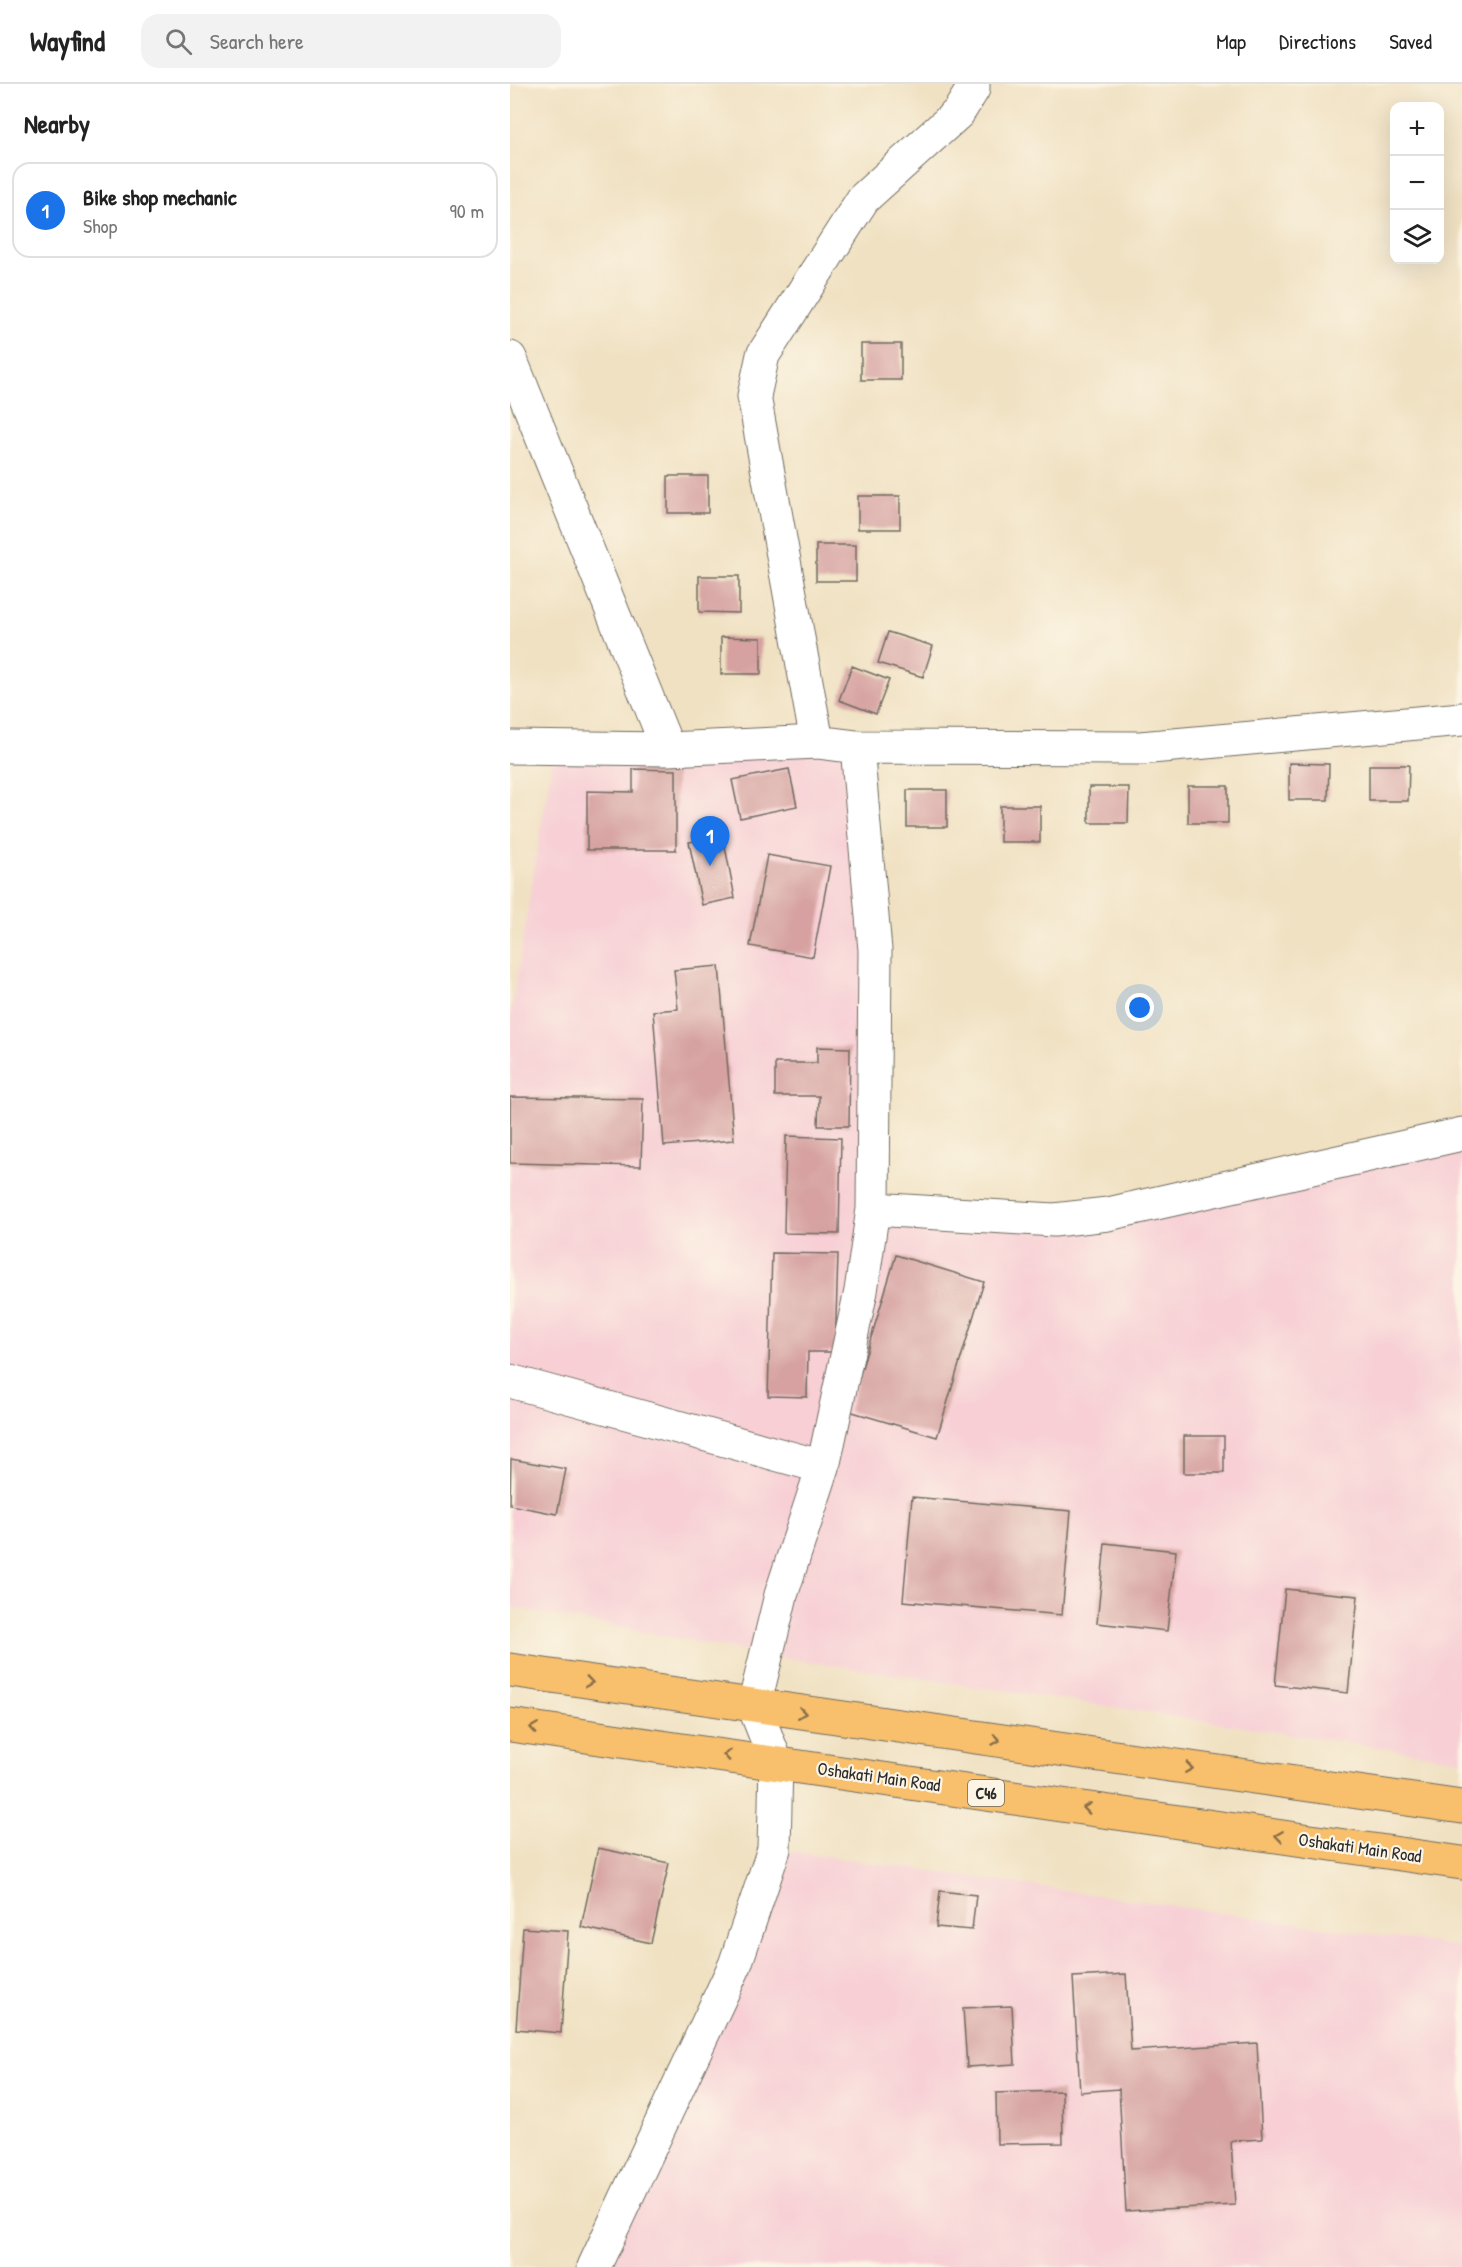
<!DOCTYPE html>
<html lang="en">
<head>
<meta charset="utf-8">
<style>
	body { margin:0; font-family:"Patrick Hand",sans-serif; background:#f2f2f2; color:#222 }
	.controls { position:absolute; right:18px; top:18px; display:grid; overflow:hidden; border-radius:12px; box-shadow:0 6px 24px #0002 }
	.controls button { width:54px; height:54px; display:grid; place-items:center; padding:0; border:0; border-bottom:2px solid #e0e0e0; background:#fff; color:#222; font:30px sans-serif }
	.you { position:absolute; left:630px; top:924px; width:21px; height:21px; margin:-15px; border:4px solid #fff; border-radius:50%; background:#1a73e8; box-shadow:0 0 0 9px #1a73e833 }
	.badge { display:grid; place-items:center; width:39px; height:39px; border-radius:50%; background:#1a73e8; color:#fff; font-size:20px; font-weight:700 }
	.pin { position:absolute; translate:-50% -50px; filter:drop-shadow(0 2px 3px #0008) }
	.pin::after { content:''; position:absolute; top:32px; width:21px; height:18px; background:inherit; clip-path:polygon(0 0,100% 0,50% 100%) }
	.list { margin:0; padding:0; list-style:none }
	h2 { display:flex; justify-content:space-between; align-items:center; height:78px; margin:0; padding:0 24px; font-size:26px }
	h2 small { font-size:20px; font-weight:400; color:#767676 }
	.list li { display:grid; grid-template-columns:39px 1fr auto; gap:18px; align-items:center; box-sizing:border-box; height:96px; margin:0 12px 12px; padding:0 12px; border:2px solid #e0e0e0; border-radius:18px }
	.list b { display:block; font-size:22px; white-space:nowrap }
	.list p { margin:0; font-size:20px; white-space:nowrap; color:#767676 }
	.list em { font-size:20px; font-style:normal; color:#767676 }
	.icon { flex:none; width:33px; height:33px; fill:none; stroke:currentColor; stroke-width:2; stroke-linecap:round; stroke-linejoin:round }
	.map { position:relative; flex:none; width:952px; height:2183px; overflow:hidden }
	header { display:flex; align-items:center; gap:36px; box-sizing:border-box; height:84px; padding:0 30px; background:#fff; border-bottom:2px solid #e0e0e0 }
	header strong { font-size:28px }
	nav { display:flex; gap:33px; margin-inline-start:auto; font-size:21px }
	.search { width:420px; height:54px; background:#f2f2f2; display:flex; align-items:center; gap:15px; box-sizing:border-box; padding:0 21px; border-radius:18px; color:#767676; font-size:22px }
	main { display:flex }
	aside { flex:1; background:#fff }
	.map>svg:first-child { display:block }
	.built { fill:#f7cfd5 }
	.building { fill:#d6a1a0 }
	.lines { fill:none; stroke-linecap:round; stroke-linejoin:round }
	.minor-casing { stroke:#706b60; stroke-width:35 }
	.major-casing { stroke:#706b60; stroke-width:35 }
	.minor { stroke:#fff; stroke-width:33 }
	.major { stroke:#f8bf6c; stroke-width:33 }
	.oneway { stroke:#876e48 }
	.labels { text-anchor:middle; stroke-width:4.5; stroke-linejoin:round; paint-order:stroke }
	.shield { fill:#fcf5e5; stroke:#6a6863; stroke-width:1.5 }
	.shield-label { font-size:16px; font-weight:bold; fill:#2b2b2b }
	.street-label { font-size:18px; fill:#2b2b2b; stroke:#fcf5e5 }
</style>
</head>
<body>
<header>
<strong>Wayfind</strong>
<div class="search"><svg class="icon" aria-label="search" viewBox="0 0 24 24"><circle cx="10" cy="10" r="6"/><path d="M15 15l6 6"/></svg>Search here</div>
<nav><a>Map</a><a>Directions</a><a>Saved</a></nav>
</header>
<main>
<aside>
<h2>Nearby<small></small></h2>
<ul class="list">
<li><span class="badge">1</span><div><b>Bike shop mechanic</b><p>Shop</p></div><em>90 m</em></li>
</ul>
</aside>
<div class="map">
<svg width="952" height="2183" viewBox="0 0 952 2183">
	<rect width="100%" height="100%" fill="#fcf5e5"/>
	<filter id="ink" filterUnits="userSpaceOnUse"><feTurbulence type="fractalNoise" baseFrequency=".0167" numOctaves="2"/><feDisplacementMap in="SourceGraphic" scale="12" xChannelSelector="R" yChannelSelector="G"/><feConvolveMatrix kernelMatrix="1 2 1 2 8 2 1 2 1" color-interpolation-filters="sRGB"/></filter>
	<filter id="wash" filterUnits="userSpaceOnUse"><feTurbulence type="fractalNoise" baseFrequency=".008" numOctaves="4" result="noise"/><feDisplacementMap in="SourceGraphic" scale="24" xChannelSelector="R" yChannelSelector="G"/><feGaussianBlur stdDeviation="1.35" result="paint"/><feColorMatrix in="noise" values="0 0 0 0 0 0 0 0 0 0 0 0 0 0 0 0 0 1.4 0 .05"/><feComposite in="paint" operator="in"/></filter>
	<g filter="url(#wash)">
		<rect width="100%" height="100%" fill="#f0e1c2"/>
		<!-- built -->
		<path class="built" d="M347 663 363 1125 544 1136 952 1050V1676L257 1571 0 1523V934L44 664Z
			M264 1765 952 1863V2183H84Z"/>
		<g id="blocks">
			<!-- building -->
			<path class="building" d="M351 260H391V296H351Z
				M158 392H198V429H158Z
				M348 412H390V445H348Z
				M306 461H346V497H306Z
				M189 492H229V529L189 528Z
				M378 548 423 562 413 593 368 579Z
				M211 553 251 554V590H211Z
				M342 582 379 596 366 630 329 616Z
				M779 679 819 680 818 716H779Z
				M859 681H899L898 717H859Z
				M123 685 166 686V766H77V707L123 708Z
				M279 685 287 722 230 734 222 696Z
				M678 702H718V739H678Z
				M579 703H619L618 739H579Z
				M397 706H437V743H397Z
				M490 722H530V758H490Z
				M213 752 225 814 192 821 179 758Z
				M257 771 320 782 303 873 240 862Z
				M209 882 224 1056 154 1062 143 927 168 925 164 886Z
				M307 963 340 964 339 1042H308L309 1012H265V979H307Z
				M0 1013 133 1015 131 1082 0 1079Z
				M276 1052 331 1054 329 1150 274 1149Z
				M262 1169 328 1170 325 1268H298L297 1313 258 1312Z
				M386 1171 474 1198 427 1353 339 1327Z
				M674 1352H714V1389H674Z
				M1 1375 56 1385 47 1430 0 1421Z
				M402 1413 561 1427 552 1531 393 1517Z
				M595 1459 666 1467 657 1547 587 1539Z
				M775 1505 848 1512 838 1609 765 1601Z
				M88 1764 159 1779 141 1859 71 1843Z
				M430 1807 466 1811 462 1846 426 1843Z
				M13 1844 58 1847 51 1949 6 1945Z
				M616 1890 621 1967 747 1959 752 2055 721 2057 725 2121 616 2127 609 2005 570 2008 563 1893Z
				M502 1922 505 1980 457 1983 453 1924Z
				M552 2007 553 2059 487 2060 486 2009Z"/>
		</g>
	</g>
	<g filter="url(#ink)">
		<use href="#blocks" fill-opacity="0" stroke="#706b60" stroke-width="1.5"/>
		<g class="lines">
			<defs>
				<path id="minor" d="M0 274 158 665
					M307 658 244 312 253 271 353 115 448 29 463 5V0
					M0 663 158 665 307 658 347 663 630 664 952 635
					M363 1125 544 1136 598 1130 952 1050
					M0 1297 313 1383
					M84 2183 225 1881 264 1765 266 1678 244 1622 271 1511 313 1383 351 1207 363 1125 365 866 347 663"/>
				<path id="major" d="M0 1586 952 1723
					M0 1641 952 1779"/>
			</defs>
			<!-- minor casing -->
			<use href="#minor" class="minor-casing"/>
			<!-- major casing -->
			<use href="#major" class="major-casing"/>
			<!-- minor -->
			<use href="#minor" class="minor"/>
			<!-- major -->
			<use href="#major" class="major"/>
		</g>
		<!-- one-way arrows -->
		<defs><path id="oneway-chevron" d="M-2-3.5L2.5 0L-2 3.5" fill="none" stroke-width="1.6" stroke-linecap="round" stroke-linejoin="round" transform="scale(1.5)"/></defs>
		<g class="oneway">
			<use href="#oneway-chevron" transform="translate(79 1598) rotate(8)"/>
			<use href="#oneway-chevron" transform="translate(292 1629) rotate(8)"/>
			<use href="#oneway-chevron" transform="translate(24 1644) rotate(-172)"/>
			<use href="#oneway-chevron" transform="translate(486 1656) rotate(8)"/>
			<use href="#oneway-chevron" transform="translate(217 1671) rotate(-172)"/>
			<use href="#oneway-chevron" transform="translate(679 1684) rotate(8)"/>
			<use href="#oneway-chevron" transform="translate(577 1724) rotate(-172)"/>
			<use href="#oneway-chevron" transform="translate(769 1752) rotate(-172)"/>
		</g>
	</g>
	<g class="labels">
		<!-- shield labels -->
		<rect class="shield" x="458" y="1696" width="36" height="26" rx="4.5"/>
		<g class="shield-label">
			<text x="476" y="1715">C46</text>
		</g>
		<!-- street labels -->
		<g class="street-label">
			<text transform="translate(369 1693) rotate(8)" y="6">Oshakati Main Road</text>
			<text transform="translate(850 1764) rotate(8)" y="6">Oshakati Main Road</text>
		</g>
	</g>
</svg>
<div class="controls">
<button>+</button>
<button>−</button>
<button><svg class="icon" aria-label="layers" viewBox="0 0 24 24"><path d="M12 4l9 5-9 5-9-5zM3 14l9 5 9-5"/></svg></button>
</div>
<div class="you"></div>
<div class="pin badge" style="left:200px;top:782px">1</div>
</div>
</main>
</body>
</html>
